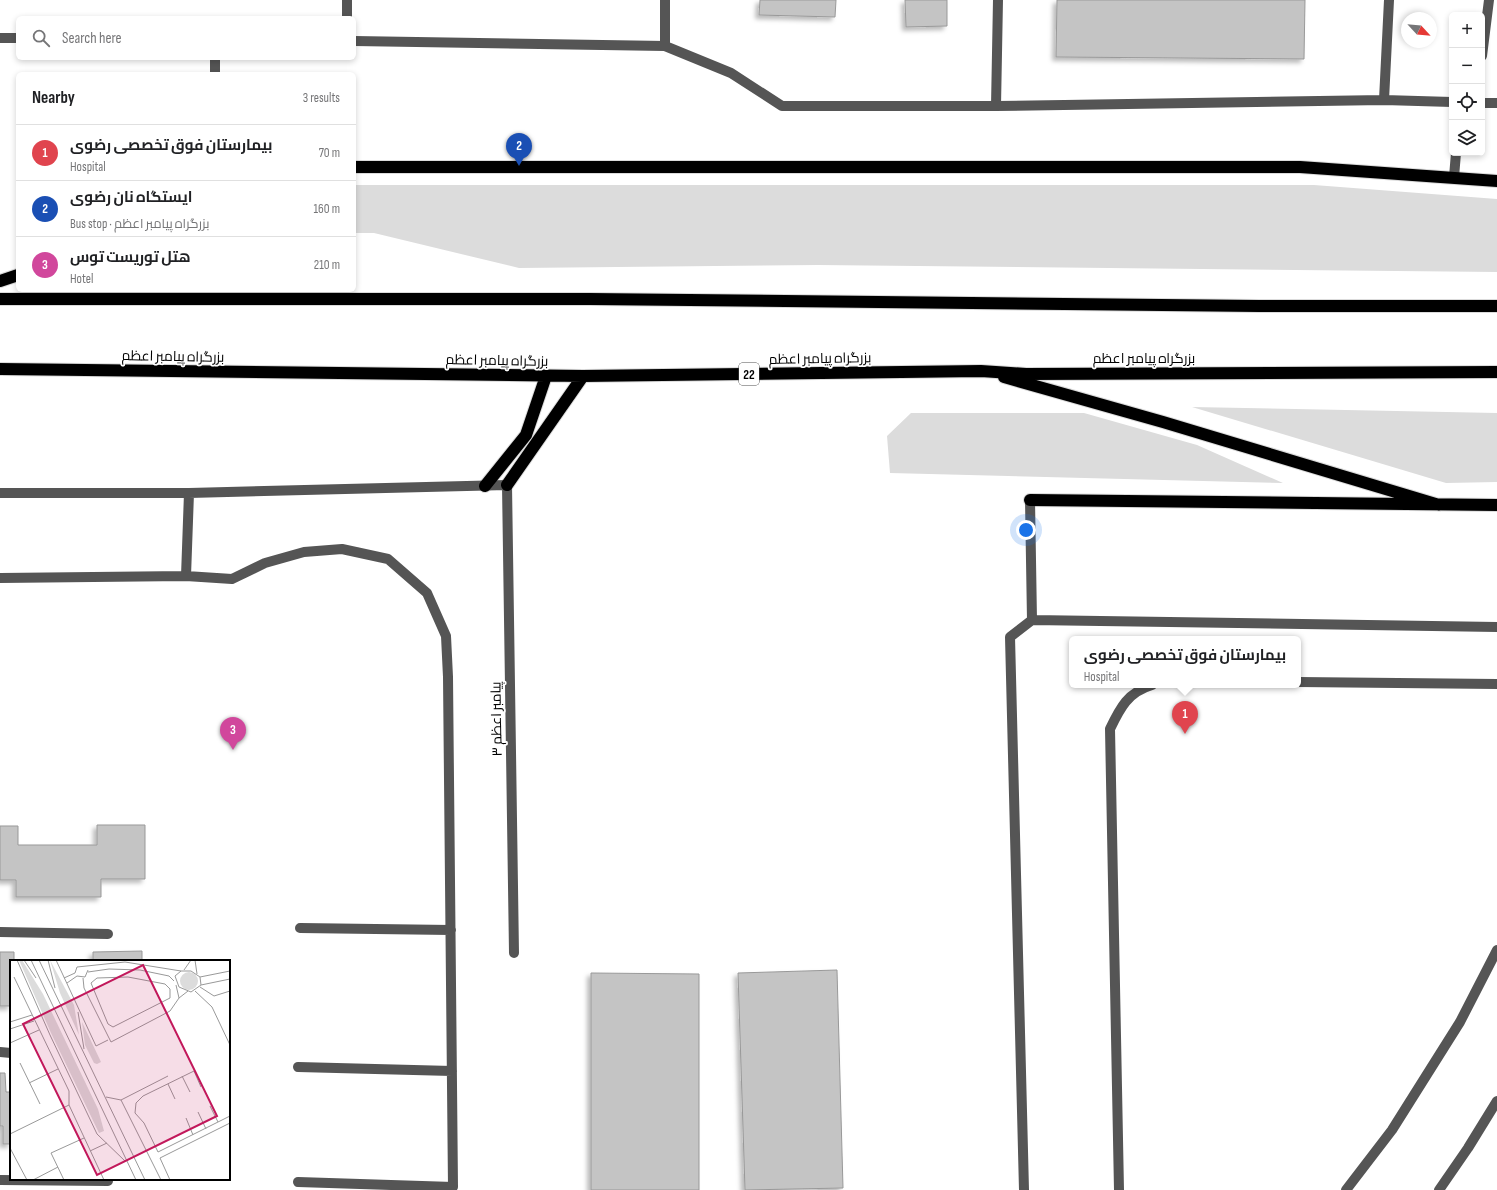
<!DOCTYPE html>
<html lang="en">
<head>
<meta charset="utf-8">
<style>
	body { margin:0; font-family:"Sofia Sans Condensed",Cairo,sans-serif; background:#f2f2f2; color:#202124 }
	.controls { position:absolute; right:12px; top:12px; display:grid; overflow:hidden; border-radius:6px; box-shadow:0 2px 6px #0003 }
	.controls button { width:36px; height:36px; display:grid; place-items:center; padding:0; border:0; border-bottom:1px solid #e0e0e0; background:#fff; color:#202124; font:20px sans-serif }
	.compass { position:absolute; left:1401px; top:12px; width:36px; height:36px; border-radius:50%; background:#fff; box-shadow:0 2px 6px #0003; rotate:116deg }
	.you { position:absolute; left:1026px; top:530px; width:14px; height:14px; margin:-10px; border:3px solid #fff; border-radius:50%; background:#1a73e8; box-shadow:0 0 0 6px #1a73e833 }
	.badge { display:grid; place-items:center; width:26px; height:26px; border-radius:50%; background:#000; color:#fff; font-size:13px; font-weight:700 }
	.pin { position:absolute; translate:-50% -33px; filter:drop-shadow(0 1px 2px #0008) }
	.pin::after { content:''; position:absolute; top:21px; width:14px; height:12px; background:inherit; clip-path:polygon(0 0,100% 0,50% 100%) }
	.popup { position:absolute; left:1069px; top:636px; width:232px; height:52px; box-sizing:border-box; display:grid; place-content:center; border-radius:6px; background:#fff; filter:drop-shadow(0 1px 3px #0005); font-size:13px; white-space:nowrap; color:#757577 }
	.popup b { font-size:15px; color:#202124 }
	.popup::after { content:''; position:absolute; left:50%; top:100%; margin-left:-8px; border:8px solid transparent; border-top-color:#fff }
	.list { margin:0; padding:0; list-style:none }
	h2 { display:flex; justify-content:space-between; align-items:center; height:52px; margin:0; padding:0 16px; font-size:17px }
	h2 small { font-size:13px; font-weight:400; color:#757577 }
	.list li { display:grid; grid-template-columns:26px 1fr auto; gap:12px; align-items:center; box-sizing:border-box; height:56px; padding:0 16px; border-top:1px solid #e0e0e0 }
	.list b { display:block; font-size:15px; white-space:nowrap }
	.list p { margin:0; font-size:13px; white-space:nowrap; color:#757577 }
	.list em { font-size:13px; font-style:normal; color:#757577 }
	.icon { flex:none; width:22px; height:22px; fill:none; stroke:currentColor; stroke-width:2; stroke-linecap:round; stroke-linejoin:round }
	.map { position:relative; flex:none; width:1497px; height:1190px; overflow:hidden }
	.search { position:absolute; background:#fff; box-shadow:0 2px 6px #0003; left:16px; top:16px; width:340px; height:44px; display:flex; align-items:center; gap:10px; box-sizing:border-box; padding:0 14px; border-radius:6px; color:#757577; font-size:15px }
	.panel { position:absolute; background:#fff; box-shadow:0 2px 6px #0003; left:16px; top:72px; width:340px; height:220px; border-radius:6px }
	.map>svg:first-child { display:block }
	.green { fill:#dcdcdc }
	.building { fill:#c4c4c4; stroke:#999; filter:url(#shadow) }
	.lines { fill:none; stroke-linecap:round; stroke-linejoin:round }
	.highway-casing { stroke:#dbdbdb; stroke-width:14 }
	.minor { stroke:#555; stroke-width:10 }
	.highway { stroke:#000; stroke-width:12 }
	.labels { text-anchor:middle; stroke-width:3.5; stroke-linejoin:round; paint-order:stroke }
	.shield { fill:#fff; stroke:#4c4c4c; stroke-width:1 }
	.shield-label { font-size:13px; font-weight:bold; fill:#000 }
	.street-label { font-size:14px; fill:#000; stroke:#fff }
	.inset-road { fill:none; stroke:#999; stroke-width:1 }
	.view { fill:#c2185b; fill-opacity:0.15; stroke:#c2185b; stroke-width:2 }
	.inset-edge { fill:none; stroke:#000; stroke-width:2 }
</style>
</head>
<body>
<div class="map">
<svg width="1497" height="1190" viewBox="0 0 1497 1190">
	<defs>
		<filter id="shadow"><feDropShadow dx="-3.5" dy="3.5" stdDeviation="2" flood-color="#0004"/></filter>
	</defs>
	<rect width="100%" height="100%" fill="#fff"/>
	<!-- green -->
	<path class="green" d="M354 185H1314L1497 199V272L818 265 519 268 374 233H354Z
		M1192 407 1497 413V482L1446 483Z
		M911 413H1084L1197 445 1283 483 890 473 887 436Z"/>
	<!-- building -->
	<path class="building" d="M760 0H836L835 17 759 15Z
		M905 0H947V26L906 27Z
		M1057 0H1305L1304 59 1056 57Z
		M97 825H145V879H101V897H16V880H0V826H18V845H97Z
		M142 951V961H93V952Z
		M0 952H14V961H11V1006H0Z
		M837 970 843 1188 745 1190 738 973Z
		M591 973 699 974V1190H591Z
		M0 1073H5L6 1092H11V1144H3V1126H0Z"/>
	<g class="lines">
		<defs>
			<path id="highway" d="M354 167H1300L1497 181
				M0 281 18 275
				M0 299H590L1259 306H1497
				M0 369 583 376 981 371 1026 374 1497 372
				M1004 377 1163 422 1439 505
				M507 485 583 376
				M485 486 526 435 546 376
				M1030 500 1497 505"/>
		</defs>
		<!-- highway casing -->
		<use href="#highway" class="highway-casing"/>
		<!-- minor -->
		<path class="minor" d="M347 18V0
			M0 38H18
			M354 41 665 46 731 73 782 106H996L1384 100 1452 102
			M665 46V0
			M1482 56 1489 0
			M215 74V58
			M1384 100 1389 0
			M1482 103H1497
			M996 106 998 0
			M1454 177 1456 153
			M0 493H189L507 485 514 953
			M1030 500 1032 620
			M186 576 189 493
			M0 578 186 576 232 579 265 563 304 552 342 549 388 559 427 593 446 636 448 677 453 1187 298 1182
			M1298 682 1497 684
			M300 928 451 930
			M0 932 108 934
			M0 1052 11 1053
			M298 1067 452 1071
			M0 1180 108 1181
			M1024 1190 1010 637 1032 620 1497 627
			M1119 1190 1110 729C1120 708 1128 692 1152 685
			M1346 1190 1392 1130 1460 1022 1497 950
			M1439 1190 1468 1148 1497 1101"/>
		<!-- highway -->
		<use href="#highway" class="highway"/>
	</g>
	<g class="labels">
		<!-- shield labels -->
		<rect class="shield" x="739" y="363" width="20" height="22" rx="3"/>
		<g class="shield-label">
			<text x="749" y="379">22</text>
		</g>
		<!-- street labels -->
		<g class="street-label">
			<text transform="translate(173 356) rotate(1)" y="5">بزرگراه پیامبر اعظم</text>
			<text transform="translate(820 358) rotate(-1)" y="5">بزرگراه پیامبر اعظم</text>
			<text x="1144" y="363">بزرگراه پیامبر اعظم</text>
			<text transform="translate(497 360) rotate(1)" y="5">بزرگراه پیامبر اعظم</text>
			<text transform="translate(496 719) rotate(-91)" y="5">پیامبر اعظم ۳</text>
		</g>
	</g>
	<!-- overview -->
	<g transform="translate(10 960)">
		<rect width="220" height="220" fill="#fff"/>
		<path d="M9 0H12L33 34 88 149 94 171 89 173 41 73ZM40 0 64 45 69 75 50 33ZM170 21a9 9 0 1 1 18 0a9 9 0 1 1-18 0ZM72 62 91 102 87 104 84 103 75 85Z" fill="#dcdcdc"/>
		<path class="inset-road" d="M7 0 40 75 87 174 115 201M14 0 26 18M21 0 126 220M29 0 135 220M38 0 45 28M46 0 86 86M185 0 187 14M67 7 115 2 171 11M174 10 181 0M78 12 99 9 130 10 159 16 164 21M4 17 59 131V145L94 220M118 17 155 24 160 29V38L103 67 98 64 81 23 87 18ZM190 17 220 11M54 18 65 13 67 7M73 18 74 28 101 82 160 51 169 38M57 23 67 16 75 17 78 10M166 25 169 38 178 31M191 25 190 17 181 11H171L165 16 169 27 181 32 191 25 220 19M190 27 204 36 220 31M185 31 202 47 220 85M68 52 74 89M0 62 22 55M0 69 24 61M0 83 29 70M86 86 98 80M10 103 30 144M172 116 180 132M19 123 48 109M158 124 165 139M191 127 184 111 133 136 126 143 125 153 134 163 148 192 220 156M96 137 111 140M200 146 208 162M188 152 196 169M176 158 183 175M0 174 59 145M0 188 17 220M80 191 97 183M23 220 48 207M54 220 41 193 74 178M151 220 111 140 158 116M160 220 150 198 220 163"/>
		<path class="view" d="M133 5 207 156 87 215 13 64Z"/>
		<rect width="220" height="220" class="inset-edge"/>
	</g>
</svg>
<div class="controls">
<button>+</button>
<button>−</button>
<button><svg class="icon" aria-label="locate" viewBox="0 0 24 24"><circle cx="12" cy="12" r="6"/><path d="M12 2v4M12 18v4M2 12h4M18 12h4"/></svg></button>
<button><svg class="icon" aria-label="layers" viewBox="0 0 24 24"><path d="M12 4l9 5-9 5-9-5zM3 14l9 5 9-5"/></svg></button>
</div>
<svg class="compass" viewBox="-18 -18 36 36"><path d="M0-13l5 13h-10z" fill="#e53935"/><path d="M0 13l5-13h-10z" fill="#757577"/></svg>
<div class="you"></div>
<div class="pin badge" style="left:1185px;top:734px;background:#e0444e">1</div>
<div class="popup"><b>بیمارستان فوق تخصصی رضوی</b>Hospital</div>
<div class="pin badge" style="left:519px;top:166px;background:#1a4fb4">2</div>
<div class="pin badge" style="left:233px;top:750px;background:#d1479c">3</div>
<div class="search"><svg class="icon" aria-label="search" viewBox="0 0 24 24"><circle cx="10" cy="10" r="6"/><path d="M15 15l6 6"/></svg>Search here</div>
<section class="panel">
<h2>Nearby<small>3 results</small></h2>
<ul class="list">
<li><span class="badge" style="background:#e0444e">1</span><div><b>بیمارستان فوق تخصصی رضوی</b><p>Hospital</p></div><em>70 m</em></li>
<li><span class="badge" style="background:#1a4fb4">2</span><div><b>ایستگاه نان رضوی</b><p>Bus stop · بزرگراه پیامبر اعظم</p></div><em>160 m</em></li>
<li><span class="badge" style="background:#d1479c">3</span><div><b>هتل توریست توس</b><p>Hotel</p></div><em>210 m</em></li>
</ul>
</section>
</div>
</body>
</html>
